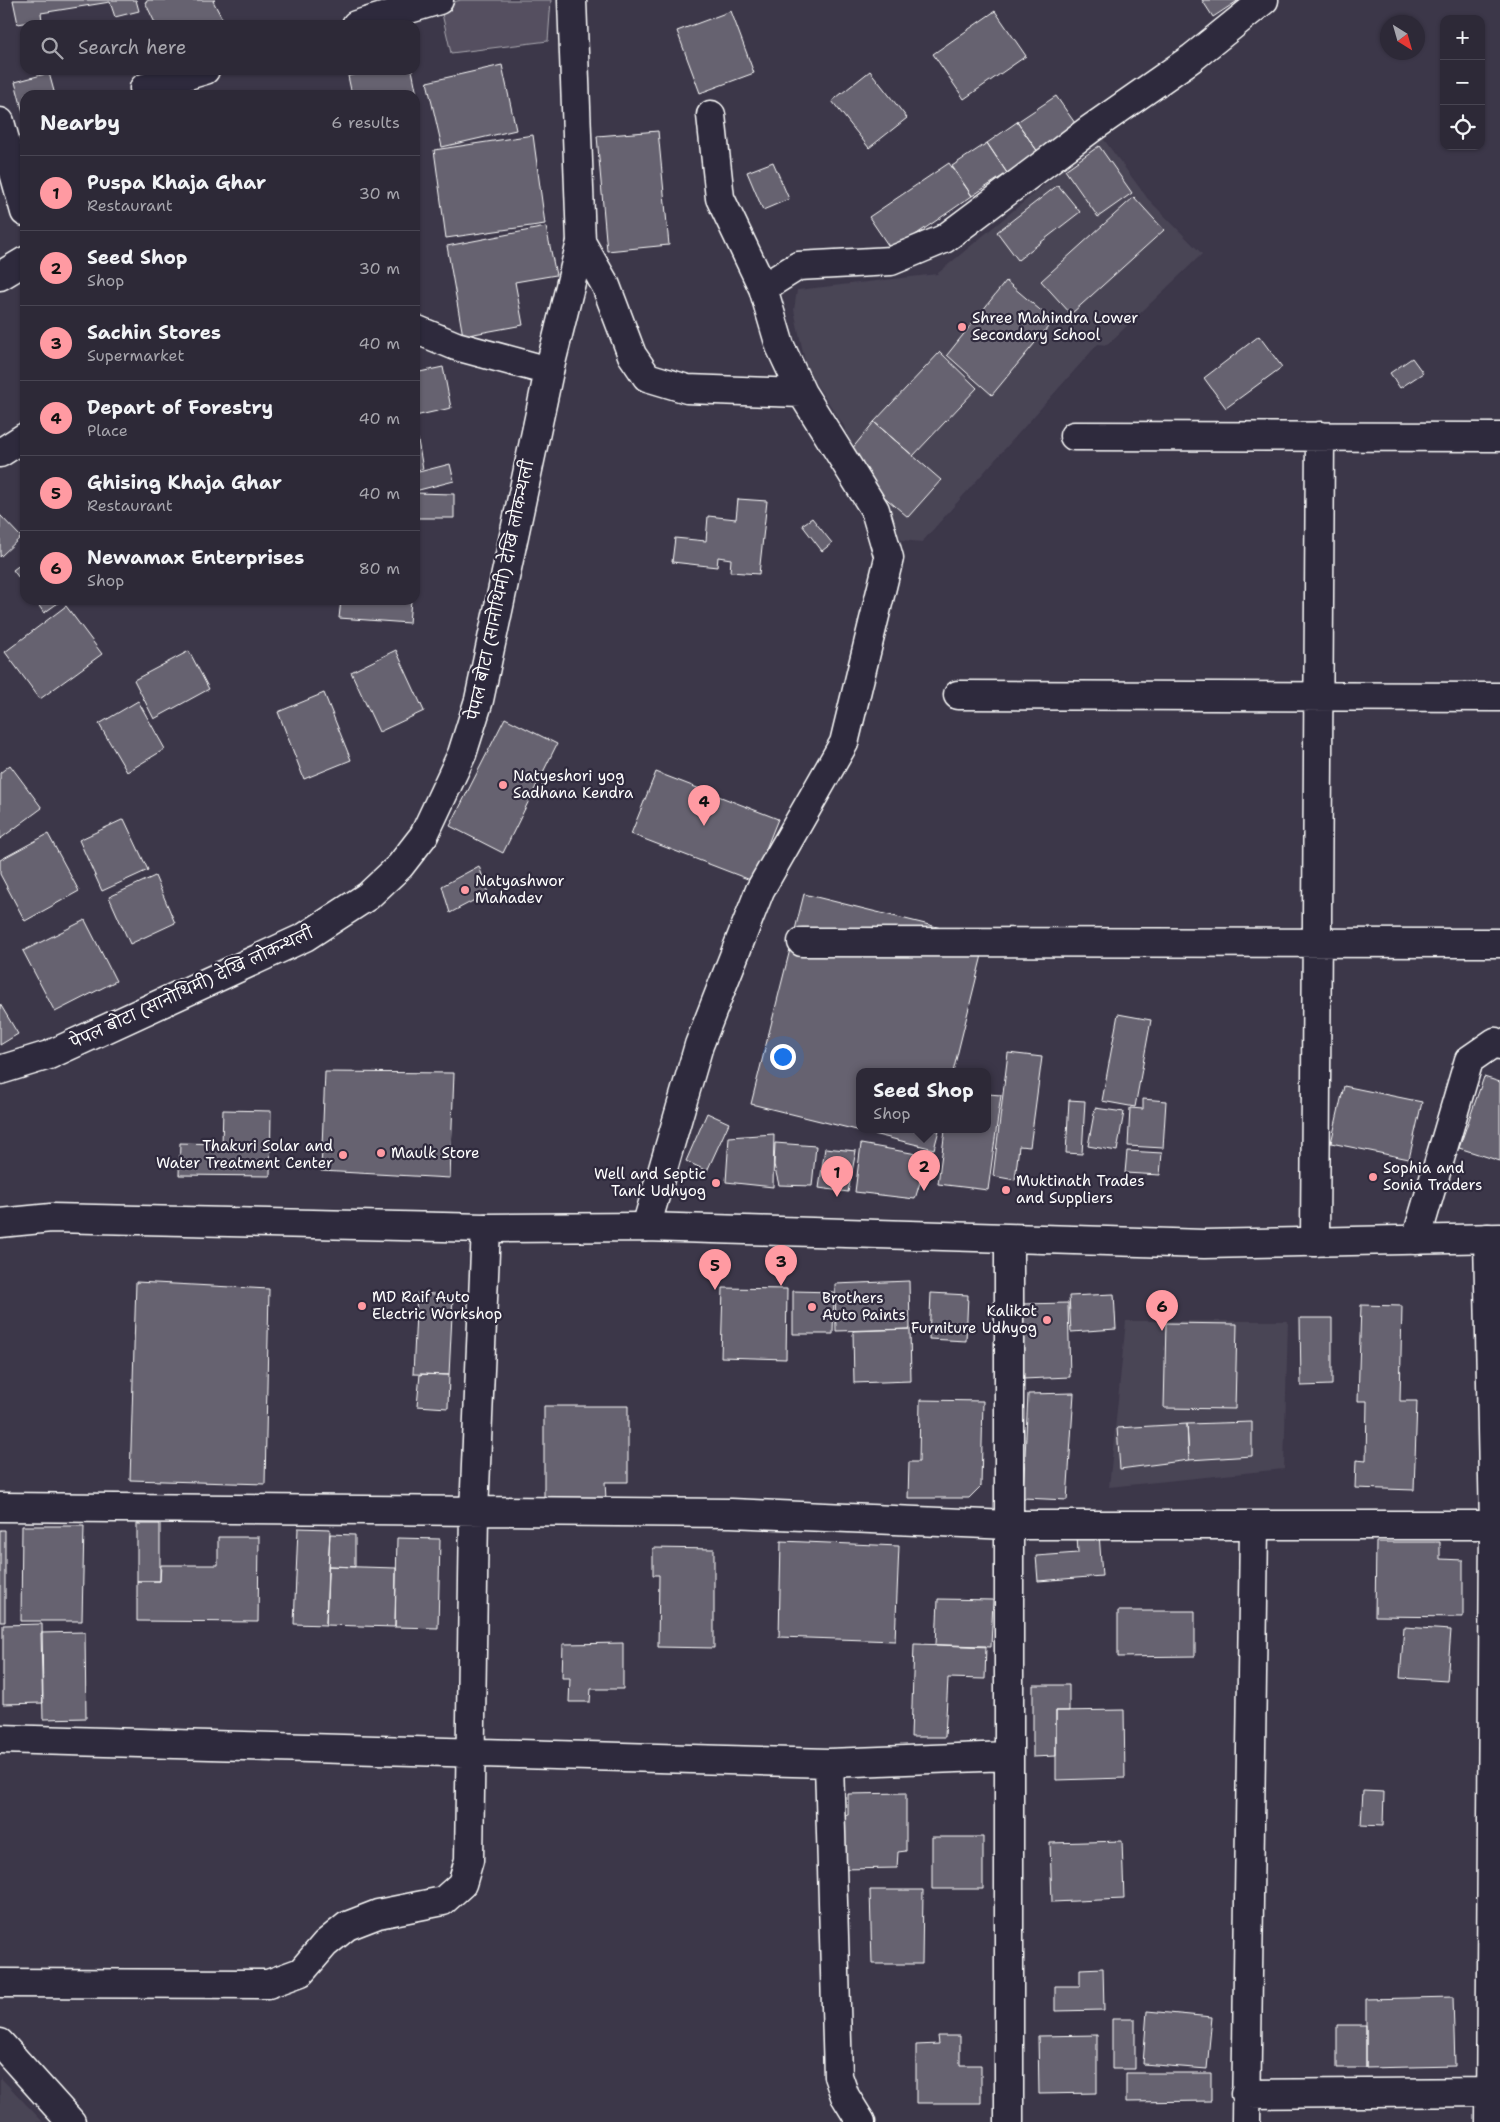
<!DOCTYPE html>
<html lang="en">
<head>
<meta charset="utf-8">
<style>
	body { margin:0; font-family:"Shantell Sans","Playpen Sans Deva",sans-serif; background:#35313f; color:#f1f3f6 }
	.controls { position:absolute; right:15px; top:15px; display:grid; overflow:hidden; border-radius:10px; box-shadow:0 1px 4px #0004 }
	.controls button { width:45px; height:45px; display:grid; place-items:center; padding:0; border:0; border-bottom:1px solid #484552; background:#2d2937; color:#f1f3f6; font:25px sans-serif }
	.compass { position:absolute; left:1380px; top:15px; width:45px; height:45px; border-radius:50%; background:#2d2937; box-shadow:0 1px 4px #0004; rotate:143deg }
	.you { position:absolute; left:782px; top:1056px; width:18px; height:18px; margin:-12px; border:4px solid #fff; border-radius:50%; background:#1a73e8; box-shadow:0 0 0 8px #1a73e833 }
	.badge { display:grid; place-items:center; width:32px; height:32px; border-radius:50%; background:#ff9aa2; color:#111; font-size:16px; font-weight:700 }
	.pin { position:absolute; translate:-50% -41px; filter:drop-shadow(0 1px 2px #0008) }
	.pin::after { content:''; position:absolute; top:26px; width:18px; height:15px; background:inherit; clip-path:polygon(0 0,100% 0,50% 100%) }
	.popup { position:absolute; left:856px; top:1068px; width:135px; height:65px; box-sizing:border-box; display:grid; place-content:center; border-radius:10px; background:#2d2937; filter:drop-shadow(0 1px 4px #0005); font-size:16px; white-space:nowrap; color:#a7a6ad }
	.popup b { font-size:19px; color:#f1f3f6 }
	.popup::after { content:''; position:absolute; left:50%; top:100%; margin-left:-10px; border:10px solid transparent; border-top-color:#2d2937 }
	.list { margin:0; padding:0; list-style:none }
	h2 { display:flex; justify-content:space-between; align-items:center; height:65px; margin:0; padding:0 20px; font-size:21px }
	h2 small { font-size:16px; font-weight:400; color:#a7a6ad }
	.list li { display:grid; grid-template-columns:32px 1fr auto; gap:15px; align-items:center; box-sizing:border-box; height:75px; padding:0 20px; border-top:1px solid #484552 }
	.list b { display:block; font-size:19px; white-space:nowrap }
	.list p { margin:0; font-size:16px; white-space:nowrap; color:#a7a6ad }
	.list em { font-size:16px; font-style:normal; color:#a7a6ad }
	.icon { flex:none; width:28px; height:28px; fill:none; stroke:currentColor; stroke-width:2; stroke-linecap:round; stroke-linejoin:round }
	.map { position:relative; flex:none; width:1500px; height:2122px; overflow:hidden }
	.search { position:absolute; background:#2d2937; box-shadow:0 1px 4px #0004; left:20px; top:20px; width:400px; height:55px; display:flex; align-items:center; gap:12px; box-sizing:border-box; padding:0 18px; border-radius:15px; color:#a7a6ad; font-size:19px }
	.panel { position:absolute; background:#2d2937; box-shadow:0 1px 4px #0004; left:20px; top:90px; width:400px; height:515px; border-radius:15px }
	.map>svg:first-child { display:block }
	.built { fill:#494455 }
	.green { fill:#555060; stroke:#aaa8b0 }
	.building { fill:#666270; stroke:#fff }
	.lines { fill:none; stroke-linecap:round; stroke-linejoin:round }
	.minor-casing { stroke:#fff; stroke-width:31 }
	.major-casing { stroke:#fff; stroke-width:31 }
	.minor { stroke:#2f2a3d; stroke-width:28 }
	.major { stroke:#2f2a3d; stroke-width:28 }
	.poi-dot { fill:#ff9aa2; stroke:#2f2a3d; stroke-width:2 }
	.labels { text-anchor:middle; stroke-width:4.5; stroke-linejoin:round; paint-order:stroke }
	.poi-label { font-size:15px; fill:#fff; stroke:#2f2a3d; text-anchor:start }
	.street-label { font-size:15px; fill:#fff; stroke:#2f2a3d }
</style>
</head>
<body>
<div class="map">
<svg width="1500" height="2122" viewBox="0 0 1500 2122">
	<rect width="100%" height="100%" fill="#3c3749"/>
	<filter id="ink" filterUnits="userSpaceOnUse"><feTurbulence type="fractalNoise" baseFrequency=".02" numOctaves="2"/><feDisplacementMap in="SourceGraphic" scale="10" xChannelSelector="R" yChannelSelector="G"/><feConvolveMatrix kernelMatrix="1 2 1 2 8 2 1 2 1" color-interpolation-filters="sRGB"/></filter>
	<g filter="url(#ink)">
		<!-- built -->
		<path class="built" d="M1102 137 1148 199 1202 254 1107 345 1098 344 922 542 901 540 875 489 851 450 844 426 807 371 794 310 797 290 937 274Z
			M1126 1321H1288L1284 1469 1109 1487Z
			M0 2077 43 2122H0Z"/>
		<!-- green -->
		<path class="green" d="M461 0H551L548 41 451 53 440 5Z"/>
		<!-- building -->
		<path class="building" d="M13 0H136L139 11 115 17 110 2 41 13 42 20 18 24Z
			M149 0H215L213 1 224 22 217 25H156L145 2Z
			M1202 0H1239L1213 17Z
			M731 11 754 73 700 93 677 31Z
			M995 11 1026 56 964 99 933 54Z
			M502 65 516 130 442 147 427 82Z
			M357 70H412L417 95H352L348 76 358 74Z
			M870 71 907 118 869 148 832 101Z
			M49 73 55 95H25V120L15 82Z
			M1056 96 1077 126 1038 152 1017 122Z
			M1017 122 1038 152 1007 173 987 143Z
			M658 131 669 245 607 251 597 136Z
			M533 135 545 224 446 238 434 150Z
			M987 143 1007 173 972 196 952 166Z
			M1099 146 1132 193 1098 217 1065 170Z
			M773 162 789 199 763 210 747 172Z
			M949 163 972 196 892 251 869 217Z
			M1058 185 1080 212 1018 260 997 232Z
			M1134 197 1164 230 1071 314 1041 281Z
			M546 227 556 275 515 282 523 325 463 336 447 246Z
			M1006 281 1053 321 992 395 947 355Z
			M1259 336 1282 367 1226 408 1204 378Z
			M940 352 977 388 913 456 874 422Z
			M1412 358 1423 373 1400 388 1390 373Z
			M443 367 451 408 415 416V373Z
			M874 422 941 480 908 517 875 489 851 450Z
			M417 435 423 469 415 470V436Z
			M450 464 454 481 415 491V473Z
			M415 493 454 494V518H415Z
			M738 499 767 501 759 574 730 572 731 559 718 557 717 567 672 562 675 538 706 541 708 516 736 519Z
			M0 515 21 537 0 557Z
			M812 518 832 543 822 551 802 525Z
			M25 561V586L13 570Z
			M35 600H62L44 613Z
			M341 600H411L409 623 339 618Z
			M66 606 102 654 40 699 5 652Z
			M396 650 424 711 379 732 351 672Z
			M189 651 209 689 154 719 134 680Z
			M324 693 351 760 304 779 278 712Z
			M138 701 165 749 127 772 99 724Z
			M505 718 557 744 503 853 450 826Z
			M10 765 42 808 0 839V773Z
			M656 772 778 819 753 881 631 834Z
			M124 819 148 870 102 891 79 840Z
			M48 834 79 891 25 921 0 874V860Z
			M479 866 488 893 450 913 442 886Z
			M155 876 175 923 130 944 109 897Z
			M804 894 986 939 953 1072H860V1130H939L934 1149 751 1104Z
			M85 920 116 981 55 1012 23 951Z
			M0 1004 18 1034 0 1045Z
			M1118 1014 1151 1020 1135 1107 1102 1101Z
			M1008 1053 1042 1057 1030 1147 1019 1146 1015 1180 993 1176Z
			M325 1072 454 1073 450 1178 321 1171Z
			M1484 1077 1500 1082V1161L1459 1148Z
			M1344 1086 1422 1102 1409 1159 1331 1143Z
			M988 1094 1001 1095 988 1190 938 1184 945 1130H988Z
			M1143 1099 1166 1101 1163 1148 1128 1146 1130 1108 1143 1109Z
			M1069 1100 1085 1101 1082 1154 1066 1153Z
			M1095 1108 1124 1112 1117 1151 1088 1146Z
			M223 1110 271 1111 270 1176 179 1175 180 1143 222 1144Z
			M707 1113 729 1123 707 1171 686 1161Z
			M774 1134 773 1187 726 1182 729 1137Z
			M775 1143 816 1146 812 1186 779 1185 774 1165Z
			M861 1144 928 1156 915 1199 855 1192Z
			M825 1148 856 1151 848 1192 819 1188Z
			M1127 1151 1162 1153 1160 1175 1125 1173Z
			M909 1281 910 1329 836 1331 835 1284Z
			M136 1282 269 1289 265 1484 130 1480Z
			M723 1288 787 1289 786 1359 721 1357Z
			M793 1291 834 1292 833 1334H793Z
			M417 1293 453 1295 449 1375 413 1374Z
			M931 1293 968 1295 966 1341 929 1339Z
			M1114 1294 1116 1329 1071 1332 1069 1296Z
			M1068 1303 1070 1377 1023 1379 1021 1304Z
			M1361 1305 1402 1306 1400 1401H1417L1414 1490 1355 1488 1356 1460 1366 1461 1367 1401H1358Z
			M1300 1318H1332V1385L1301 1386Z
			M1166 1323 1237 1324 1235 1409 1164 1408Z
			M910 1329 911 1381 854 1383 853 1331Z
			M420 1374 449 1375 448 1408 417 1406Z
			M1074 1393 1067 1500 1023 1498 1028 1394Z
			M920 1400 983 1401 981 1486 969 1498H908L909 1462H919Z
			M544 1406H628V1482H605L606 1499H544Z
			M1252 1422V1456L1189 1460 1187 1424Z
			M1187 1424 1189 1460 1120 1469 1117 1428Z
			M137 1524H160V1581H137Z
			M22 1526H84L82 1621H21Z
			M298 1528 330 1529 326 1625 294 1624Z
			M0 1530H5V1622H0Z
			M1099 1533 1102 1576 1038 1581 1036 1556 1078 1553 1077 1535Z
			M330 1534 355 1535V1567L328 1566Z
			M218 1537H259L258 1622 137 1621V1581H160L161 1565H218Z
			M397 1538 440 1539 438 1628 395 1627Z
			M781 1541 899 1546 895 1641 779 1637Z
			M1376 1542H1440V1559L1463 1560V1617L1375 1616Z
			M653 1548 714 1549V1648L658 1647 659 1575H653Z
			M328 1566 396 1568 395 1627 326 1625Z
			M938 1599 993 1600 991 1647 936 1645Z
			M1118 1611H1195V1656L1118 1657Z
			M42 1624 43 1703 3 1704V1625Z
			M1404 1627 1451 1630 1447 1681 1400 1678Z
			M85 1632 86 1718 43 1719 41 1633Z
			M623 1643V1689H591L590 1702H569L570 1678H562L563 1644Z
			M914 1644 986 1646 985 1679 948 1678 945 1737H911Z
			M1033 1685H1069V1711H1056V1756L1033 1757Z
			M1124 1710 1125 1778 1056 1780V1711Z
			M1363 1791 1384 1792 1383 1826 1361 1825Z
			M906 1793V1851L898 1852 897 1868 841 1869V1816L848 1815V1794Z
			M932 1837H983V1889H932Z
			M1122 1841 1124 1899 1052 1902 1050 1843Z
			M870 1890H923L922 1964H872Z
			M1103 1968 1104 2010 1055 2011V1986H1080V1969Z
			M1453 1997 1455 2066 1366 2068V1999Z
			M1147 2011 1212 2017 1207 2069 1143 2064Z
			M1112 2019H1135V2069H1112Z
			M1337 2025H1366V2068H1337Z
			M1097 2035V2093L1039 2094 1038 2036Z
			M938 2036H960V2065H981V2103H916V2045L939 2044Z
			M1126 2073H1211V2101L1126 2102Z"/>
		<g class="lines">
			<defs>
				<path id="minor" d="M356 25 439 0
					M144 88 205 70
					M711 115 720 198 763 288
					M0 122 25 212
					M581 242 606 286 632 355 647 377 687 389 802 393 875 510 889 558 844 743 760 890 699 1045 646 1227
					M0 276 25 261
					M415 329 456 346 549 371
					M802 393 780 346 763 288 798 266 891 261 944 239 1089 130 1192 58 1264 0
					M1074 436 1500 437
					M0 453 25 437
					M958 695 1500 697
					M802 942 1500 943
					M1488 1238 1494 1525 1490 2122
					M1009 1239V2122
					M1416 1240 1469 1060 1495 1042 1500 1045
					M1315 1242 1320 436
					M0 1507 731 1513 1009 1525H1500
					M0 1739 829 1763 1008 1756
					M829 1763 838 2076 845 2096 861 2122
					M0 1983 268 1984 301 1972 325 1944 347 1926 378 1914 443 1901 462 1884 469 1860 474 1512 486 1228
					M0 2043 71 2122
					M1245 2094 1500 2092
					M1246 2122 1254 1526"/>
				<path id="major" d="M0 1070 49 1055 305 937 368 896 400 866 424 835 462 754 479 700 549 371 581 242 572 0
					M0 1223 51 1218 486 1228 646 1227 1204 1244 1500 1238"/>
			</defs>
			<!-- minor casing -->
			<use href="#minor" class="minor-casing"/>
			<!-- major casing -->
			<use href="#major" class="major-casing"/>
			<!-- minor -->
			<use href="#minor" class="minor"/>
			<!-- major -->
			<use href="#major" class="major"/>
		</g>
	</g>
	<!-- markers -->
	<g class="poi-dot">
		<circle cx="962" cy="327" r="5"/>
		<circle cx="503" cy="785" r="5"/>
		<circle cx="465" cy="890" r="5"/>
		<circle cx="381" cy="1153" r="5"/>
		<circle cx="343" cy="1155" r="5"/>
		<circle cx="1373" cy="1177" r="5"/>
		<circle cx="716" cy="1183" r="5"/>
		<circle cx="1006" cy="1190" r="5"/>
		<circle cx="362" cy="1306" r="5"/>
		<circle cx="812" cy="1307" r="5"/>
		<circle cx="1047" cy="1320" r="5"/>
	</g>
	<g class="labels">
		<!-- poi labels -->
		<g class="poi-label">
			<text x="972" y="323">Shree Mahindra Lower<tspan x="972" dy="17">Secondary School</tspan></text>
			<text x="513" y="781">Natyeshori yog<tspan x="513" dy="17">Sadhana Kendra</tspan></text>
			<text x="475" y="886">Natyashwor<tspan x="475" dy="17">Mahadev</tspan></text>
			<text x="333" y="1151" text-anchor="end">Thakuri Solar and<tspan x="333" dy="17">Water Treatment Center</tspan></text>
			<text x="391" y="1158">Maulk Store</text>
			<text x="1383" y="1173">Sophia and<tspan x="1383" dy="17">Sonia Traders</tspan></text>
			<text x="706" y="1179" text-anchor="end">Well and Septic<tspan x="706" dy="17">Tank Udhyog</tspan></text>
			<text x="1016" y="1186">Muktinath Trades<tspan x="1016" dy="17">and Suppliers</tspan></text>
			<text x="372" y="1302">MD Raif Auto<tspan x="372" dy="17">Electric Workshop</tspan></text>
			<text x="822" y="1303">Brothers<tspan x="822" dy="17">Auto Paints</tspan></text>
			<text x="1037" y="1316" text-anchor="end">Kalikot<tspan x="1037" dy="17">Furniture Udhyog</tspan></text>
		</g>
		<!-- street labels -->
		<g class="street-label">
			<text transform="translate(501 590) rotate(-78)" y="5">पेपल बोटा (सानोथिमी) देखि लोकन्थली</text>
			<text transform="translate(192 988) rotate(-25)" y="5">पेपल बोटा (सानोथिमी) देखि लोकन्थली</text>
		</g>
	</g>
</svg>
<div class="controls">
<button>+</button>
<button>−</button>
<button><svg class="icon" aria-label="locate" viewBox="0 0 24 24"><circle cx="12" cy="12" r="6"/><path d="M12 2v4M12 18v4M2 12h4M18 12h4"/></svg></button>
</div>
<svg class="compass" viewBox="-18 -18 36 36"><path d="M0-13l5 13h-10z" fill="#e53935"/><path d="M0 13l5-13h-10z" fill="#a7a6ad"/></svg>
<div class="you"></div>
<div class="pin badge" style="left:837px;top:1197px">1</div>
<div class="pin badge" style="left:924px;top:1191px">2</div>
<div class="popup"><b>Seed Shop</b>Shop</div>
<div class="pin badge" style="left:781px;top:1286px">3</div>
<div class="pin badge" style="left:704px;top:826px">4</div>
<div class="pin badge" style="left:715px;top:1290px">5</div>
<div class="pin badge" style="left:1162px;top:1331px">6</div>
<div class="search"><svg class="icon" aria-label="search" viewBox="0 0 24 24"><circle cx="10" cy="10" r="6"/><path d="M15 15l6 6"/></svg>Search here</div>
<section class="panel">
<h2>Nearby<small>6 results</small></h2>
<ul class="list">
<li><span class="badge">1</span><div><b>Puspa Khaja Ghar</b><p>Restaurant</p></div><em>30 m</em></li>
<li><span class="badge">2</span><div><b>Seed Shop</b><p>Shop</p></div><em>30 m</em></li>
<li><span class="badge">3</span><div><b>Sachin Stores</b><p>Supermarket</p></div><em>40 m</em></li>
<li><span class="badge">4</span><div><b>Depart of Forestry</b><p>Place</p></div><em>40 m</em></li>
<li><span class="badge">5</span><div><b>Ghising Khaja Ghar</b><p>Restaurant</p></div><em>40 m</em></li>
<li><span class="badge">6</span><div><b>Newamax Enterprises</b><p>Shop</p></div><em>80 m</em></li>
</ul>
</section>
</div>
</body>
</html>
